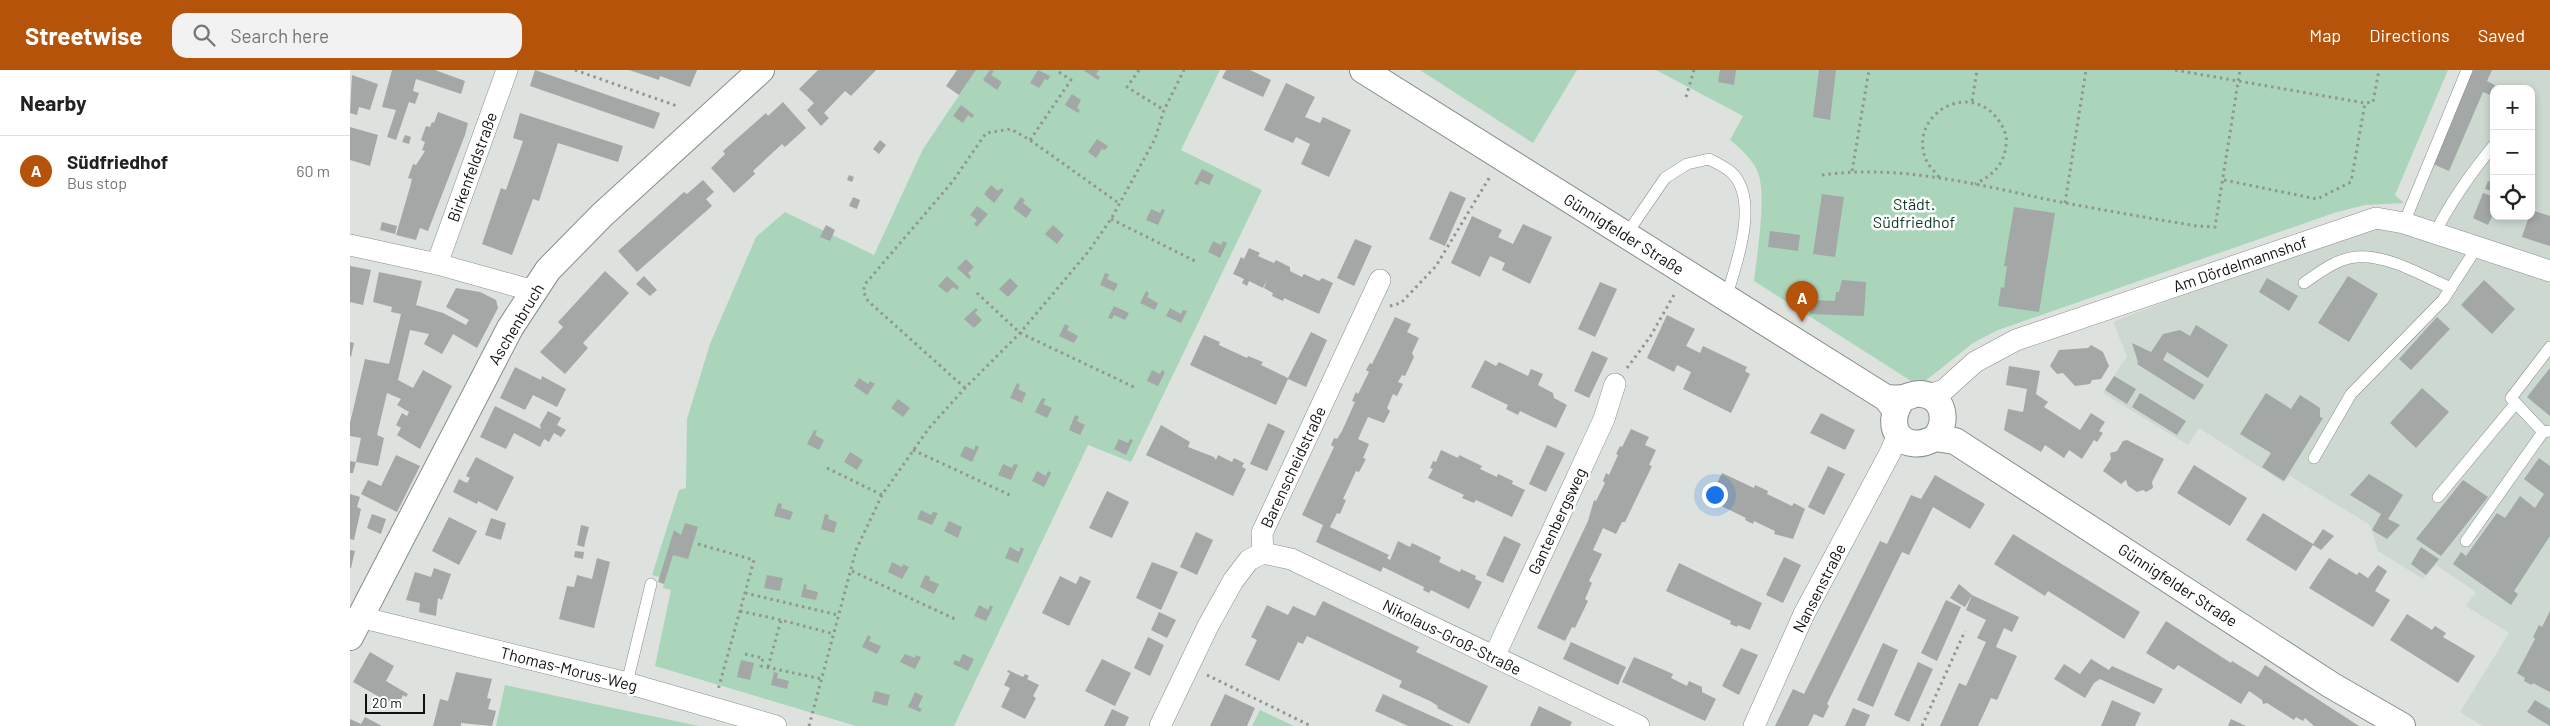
<!DOCTYPE html>
<html lang="en">
<head>
<meta charset="utf-8">
<style>
	body { margin:0; font-family:Barlow,sans-serif; background:#f2f2f2; color:#222 }
	.controls { position:absolute; right:15px; top:15px; display:grid; overflow:hidden; border-radius:10px; box-shadow:0 2px 8px #0003 }
	.controls button { width:45px; height:45px; display:grid; place-items:center; padding:0; border:0; border-bottom:1px solid #e0e0e0; background:#fff; color:#222; font:25px sans-serif }
	.scale { position:absolute; left:15px; bottom:12px; width:60px; box-sizing:border-box; padding-left:5px; border:2px solid #101110; border-top:0; font-size:14px; line-height:18px; white-space:nowrap; color:#101110; -webkit-text-stroke:4px #fff; paint-order:stroke }
	.you { position:absolute; left:1364px; top:424px; width:18px; height:18px; margin:-12px; border:4px solid #fff; border-radius:50%; background:#1a73e8; box-shadow:0 0 0 8px #1a73e833 }
	.badge { display:grid; place-items:center; width:32px; height:32px; border-radius:50%; background:#b45309; color:#fff; font-size:16px; font-weight:700 }
	.pin { position:absolute; translate:-50% -41px; filter:drop-shadow(0 1px 2px #0008) }
	.pin::after { content:''; position:absolute; top:26px; width:18px; height:15px; background:inherit; clip-path:polygon(0 0,100% 0,50% 100%) }
	.list { margin:0; padding:0; list-style:none }
	h2 { display:flex; justify-content:space-between; align-items:center; height:65px; margin:0; padding:0 20px; font-size:21px }
	h2 small { font-size:16px; font-weight:400; color:#767676 }
	.list li { display:grid; grid-template-columns:32px 1fr auto; gap:15px; align-items:center; box-sizing:border-box; height:70px; padding:0 20px; border-top:1px solid #e0e0e0 }
	.list b { display:block; font-size:19px; white-space:nowrap }
	.list p { margin:0; font-size:16px; white-space:nowrap; color:#767676 }
	.list em { font-size:16px; font-style:normal; color:#767676 }
	.icon { flex:none; width:28px; height:28px; fill:none; stroke:currentColor; stroke-width:2; stroke-linecap:round; stroke-linejoin:round }
	.map { position:relative; flex:none; width:2200px; height:656px; overflow:hidden }
	header { display:flex; align-items:center; gap:30px; box-sizing:border-box; height:70px; padding:0 25px; background:#b45309; color:#fff }
	header strong { font-size:24px }
	nav { display:flex; gap:28px; margin-inline-start:auto; font-size:18px }
	.search { width:350px; height:45px; background:#f2f2f2; display:flex; align-items:center; gap:12px; box-sizing:border-box; padding:0 18px; border-radius:15px; color:#767676; font-size:19px }
	main { display:flex }
	aside { flex:1; background:#fff }
	.map>svg:first-child { display:block }
	.built { fill:#ccd8d0; fill-rule:evenodd }
	.green { fill:#aad5ba }
	.building { fill:#a3a7a5 }
	.lines { fill:none; stroke-linecap:round; stroke-linejoin:round }
	.service-casing { stroke:#8a8e8b; stroke-width:12 }
	.minor-casing { stroke:#8a8e8b; stroke-width:22 }
	.tertiary-casing { stroke:#8a8e8b; stroke-width:28 }
	.path { stroke:#929693; stroke-width:3; stroke-dasharray:2.5 4; stroke-linecap:butt }
	.service { stroke:#fff; stroke-width:11 }
	.minor { stroke:#fff; stroke-width:21 }
	.tertiary { stroke:#fff; stroke-width:26 }
	.labels { text-anchor:middle; stroke-width:5; stroke-linejoin:round; paint-order:stroke }
	.street-label { font-size:16px; fill:#101110; stroke:#fff }
	.park-label { font-size:16px; fill:#0d3a24; stroke:#fff }
</style>
</head>
<body>
<header>
<strong>Streetwise</strong>
<div class="search"><svg class="icon" aria-label="search" viewBox="0 0 24 24"><circle cx="10" cy="10" r="6"/><path d="M15 15l6 6"/></svg>Search here</div>
<nav><a>Map</a><a>Directions</a><a>Saved</a></nav>
</header>
<main>
<aside>
<h2>Nearby<small></small></h2>
<ul class="list">
<li><span class="badge">A</span><div><b>Südfriedhof</b><p>Bus stop</p></div><em>60 m</em></li>
</ul>
</aside>
<div class="map">
<svg width="2200" height="656" viewBox="0 0 2200 656">
	<rect width="100%" height="100%" fill="#dde2df"/>
	<!-- built -->
	<path class="built" d="M2111 0H2200V656H2133L2110 642 2159 563 2116 536 2126 522 2086 495 2073 509 2028 481 2020 455 1940 406 1933 412 1849 358 1838 375 1753 323 1777 286 1763 252 2012 155 2046 157ZM2144 19H2181V146H2144Z"/>
	<!-- green -->
	<path class="green" d="M626 0H870L831 80 912 120 781 392 738 375 604 656H506L305 596 321 520 313 518 315 509 302 505 329 420 336 418 337 349 360 274 406 167 435 142 524 185 573 79Z
		M1070 0H1227L1183 73Z
		M1306 0H2098L2045 125 2054 133 2015 135 1984 143 1648 260 1623 273 1569 316 1404 211C1407 185 1416 130 1409 106 1405 91 1392 80 1380 70L1393 46Z
		M155 615 349 656H146Z
		M910 640 944 656H902Z"/>
	<!-- building -->
	<path class="building" d="M42 0H85L115 11 111 24 66 9 63 21 69 23 65 34 59 32 46 70 37 67 46 40 32 37Z
		M185 0 310 43 304 59 180 16Z
		M279 0H347L340 17 310 6 309 10Z
		M468 0H526L501 26 495 21 474 43 479 48 471 56 457 40 464 33 449 19Z
		M607 0H626L609 25 596 16Z
		M640 0 644 1 641 5 652 12 647 20 633 10Z
		M688 0 700 6 698 10 695 9 689 18 680 13Z
		M733 0H749L746 4 750 7 748 10Z
		M876 0H900L921 10 913 27 872 8Z
		M1370 0H1386L1384 15 1368 12Z
		M1469 0H1486L1480 50 1463 47Z
		M2123 0H2142L2137 11 2145 15 2140 25 2133 22 2099 101 2083 94Z
		M2 5 28 14 20 40 9 37 7 45 0 43Z
		M936 13 965 27 955 47 970 53 973 47 1001 60 979 107 951 94 960 74 946 67 943 73 914 60Z
		M722 24 731 30 727 38 730 40 728 43 715 35Z
		M433 32 456 58 435 77 432 74 403 101 405 104 384 123 361 98 375 84 373 81 416 43 418 46Z
		M611 35 624 45 622 48 618 45 613 53 603 46Z
		M88 42 118 53 115 65 78 161 70 158 66 170 46 165 60 117 62 109 58 108 63 94 66 95 75 81 72 80 75 72 71 70 76 56 80 57 82 52 84 53Z
		M170 43 273 76 268 92 208 73 189 131 183 129 162 185 132 174 151 118 156 120 173 71 163 68Z
		M0 57 28 65 20 96 0 90Z
		M55 65 61 67 59 74 52 72Z
		M747 69 758 76 755 80 752 79 746 88 738 82Z
		M530 70 536 75 529 84 523 79Z
		M852 99 864 105 859 115 850 111 848 115 844 114Z
		M499 105 504 107 502 112 497 110Z
		M353 110 364 122 356 129 362 136 287 202 268 181 334 122 337 124Z
		M2138 111 2144 113V122L2135 119Z
		M641 115 648 121 651 118 654 120 644 133 634 124Z
		M1100 121 1116 128 1095 176 1079 169Z
		M2133 123 2144 127V142L2138 155 2123 148Z
		M1472 124 1494 127 1485 187 1463 184Z
		M503 127 510 130 507 139 499 136Z
		M671 127 675 130 673 133 682 140 676 148 663 138Z
		M627 136 638 144 627 157 624 154 627 150 620 145Z
		M1664 137 1705 143 1689 242 1648 236 1651 217 1654 218 1657 196H1654Z
		M801 139 810 143 812 139 815 140 808 155 796 150Z
		M2181 140 2200 146V176L2172 167 2179 146H2181Z
		M1122 146 1152 160 1148 167 1163 174 1173 154 1202 167 1180 214 1152 200 1155 193 1140 186 1130 207 1101 193Z
		M32 152 47 156 45 164 30 160Z
		M476 155 485 160 480 171 470 167Z
		M703 155 714 165 707 174 695 164Z
		M1420 161 1450 165 1448 181 1418 177Z
		M1005 169 1022 176 1004 216 987 208Z
		M863 171 871 175 873 171 877 173 870 188 858 182Z
		M899 178 910 183 908 186 924 193 926 190 940 197V201L952 207 954 204 969 211 972 208 983 213 969 244 934 228 933 231 922 226 923 223 914 218 917 209 913 218 899 211 897 216 892 213 894 209 883 204 891 187 894 189Z
		M616 189 624 197 618 203 621 207 619 209 607 198Z
		M0 196 21 200 13 235 0 232Z
		M255 201 279 223 233 273 238 278 215 304 190 282 213 257 208 252Z
		M29 202 72 211 66 235 93 243 116 255 119 250 96 237 106 218 130 222 146 230 148 238 127 278 103 264 92 284 74 274 79 264 60 260 48 310 63 318 73 300 102 316 70 379 47 365 51 358 46 355 52 343 57 346 59 342 47 335 51 329 37 323 27 365 34 368 28 396 6 392 11 368 0 366V353L15 289 39 294 51 244 41 242 42 237 23 232Z
		M755 203 759 204 757 209 768 214 764 221 750 215Z
		M294 206 307 220 300 226 286 214Z
		M597 206 609 217 607 220 603 217 597 223 588 216Z
		M1998 206 2028 224 1999 272 1968 253Z
		M660 208 668 216 658 227 649 219Z
		M1917 208 1948 226 1939 241 1909 222Z
		M1492 210 1516 212 1514 246 1460 244 1461 230 1485 231 1486 222H1489Z
		M2134 210 2165 239 2142 264 2111 235Z
		M1250 212 1267 219 1245 267 1228 259Z
		M796 221 799 223 797 227 808 233 805 240 790 233Z
		M764 236 779 243 775 250 764 245 762 249 758 248Z
		M626 238 628 240 625 243 632 250 624 258 614 249Z
		M820 238 831 244 833 240 837 241 831 253 816 246Z
		M1317 245 1345 259 1336 276 1350 283 1353 276 1397 297 1395 301 1400 304 1381 343 1333 319 1341 302 1327 295 1324 302 1297 288Z
		M1045 247 1061 254 1057 262 1069 268 1062 283 1064 287 1055 306 1052 305 1048 312 1053 314 1047 326 1043 324 1037 338 1040 341 1034 353 1018 347 1008 369 1019 374 1013 388 1016 389 1009 402 1006 401 993 429 996 430 990 444 987 443 980 457 1039 485 1037 488 1040 490 1048 471 1060 477 1062 473 1091 487 1089 492 1110 502 1111 499 1126 506 1125 509 1132 512 1119 539 1081 520 1079 523 1073 520 1074 517 1033 497 1031 502 966 472 973 455 952 445 984 377 981 375 984 368 987 369 992 361 1005 332 1002 331 1006 322 1008 324 1019 302 1016 300 1020 293 1022 294Z
		M2087 247 2100 259 2061 300 2049 289Z
		M715 254 719 256 717 260 728 266 724 273 709 266Z
		M1846 255 1878 275 1858 308 1817 282 1813 290 1854 315 1844 330 1787 294 1788 292 1782 273 1801 282 1813 264 1830 260 1840 266Z
		M961 262 977 270 956 317 938 309 926 335 840 295 854 265 870 272 869 275 897 288 898 286 913 292 911 295 938 308Z
		M0 272 4 273 1 287 0 286Z
		M1741 275 1753 282 1759 296 1751 309 1742 310 1740 314 1725 316 1713 303 1707 304 1700 296 1709 280 1738 278Z
		M1242 281 1258 288 1239 328 1224 321Z
		M1135 290 1146 296 1149 292 1178 306 1181 299 1193 304 1188 315 1203 323 1204 328 1217 335 1206 358 1170 341 1168 345 1156 339 1158 335 1121 317Z
		M1659 296 1690 301 1686 324 1698 332 1694 337 1730 360 1741 343 1755 352 1749 361 1753 363 1747 372 1744 370 1732 389 1719 380 1714 388 1695 375 1691 382 1654 360 1658 339 1673 342 1677 319 1656 315Z
		M165 297 191 310 192 306 216 319 207 337 183 325 175 340 150 328Z
		M2200 298V346L2177 327Z
		M802 300 810 304 812 300 815 302 808 316 797 311Z
		M1764 306 1786 319 1777 334 1755 320Z
		M509 308 518 314 520 311 525 314 517 325 504 316Z
		M667 313 670 315 668 319 676 323 672 333 660 328Z
		M2072 318 2099 342 2066 378 2040 353Z
		M1790 323 1836 351 1827 365 1782 337Z
		M1916 323 1941 339 1950 325 1970 338V347L1973 348 1934 411 1912 397 1921 383 1890 364Z
		M692 328 696 329 693 334 702 338 697 348 685 342Z
		M548 329 560 338 553 347 541 338Z
		M145 336 191 359 190 355 198 341 211 348 207 355 216 360 211 367 204 363 199 372 194 369 190 377 164 363 156 379 130 367Z
		M1471 343 1505 360 1495 380 1460 363Z
		M725 345 729 347 727 351 735 355 730 365 719 360Z
		M918 353 935 361 917 401 900 394Z
		M811 355 840 372 838 377 864 387 866 390 868 385 882 392 884 388 894 393 892 397 896 399 883 426 796 385Z
		M1281 359 1299 367 1295 375 1306 380 1299 395 1302 396 1275 452H1272L1266 464 1253 458 1243 480 1252 484 1239 511 1242 513 1235 529 1238 531 1225 558 1222 557 1215 571 1187 558 1238 451 1244 430 1246 431 1255 413 1253 411 1256 403 1259 405 1268 385 1266 384 1270 376 1272 377Z
		M464 360 467 361 465 365 474 370 469 380 457 374Z
		M769 369 778 373 780 369 783 370 776 385 764 379Z
		M1777 370 1814 389 1802 412 1803 418 1796 422 1793 420 1787 422 1778 416 1776 410 1771 414 1753 401 1761 389 1760 383 1767 381 1773 371Z
		M626 375 629 377 622 392 610 386 615 376 624 380Z
		M1197 375 1215 383 1196 422 1179 414Z
		M1091 380 1108 388 1109 385 1132 396 1130 399 1147 407 1148 404 1163 411 1162 414 1175 420 1162 447 1126 430 1124 433 1112 428 1114 425 1078 408 1083 399 1080 398 1083 391 1086 392Z
		M500 382 513 390 507 400 494 392Z
		M46 385 70 396 47 442 11 424 18 410 31 416Z
		M126 387 164 407 147 441 128 431 127 434 103 422 109 409 117 413 120 408 116 406Z
		M2189 388 2200 396V466L2164 521 2168 524 2161 535 2103 494 2111 482 2116 486 2147 443 2155 448 2170 426 2185 438 2194 424 2174 409Z
		M0 391 6 392 3 403H0Z
		M653 394 662 398 664 394 668 395 661 410 648 405Z
		M1844 395 1897 428 1880 456 1827 423Z
		M1478 396 1495 404 1474 445 1458 437Z
		M687 401 696 406 698 401 701 403 694 417 682 411Z
		M1372 403 1404 418 1405 415 1418 421 1417 424 1442 436 1444 433 1455 439 1443 469 1424 464 1425 461 1404 451 1403 454 1395 450 1396 448 1359 430Z
		M2019 404 2053 425 2038 449 2050 455 2037 469 2022 460 2031 444 2000 425Z
		M1585 405 1635 434 1620 459 1583 437 1559 485 1552 482 1477 634 1479 636 1473 648 1464 644 1458 656H1425L1443 619 1454 624 1530 471 1537 474 1561 425 1571 429Z
		M2113 410 2138 427 2091 486 2066 469Z
		M757 421 779 432 762 468 739 458Z
		M0 424 10 427 7 437 11 439 4 470 0 469Z
		M428 433 432 434 431 438 443 442 440 450 424 446Z
		M571 440 581 445 583 442 588 443 582 455 567 449Z
		M1913 443 1963 474 1973 459 1984 466 1971 480 1963 475 1946 501 1896 470Z
		M22 444 36 449 31 464 17 458Z
		M475 444 479 445 478 449 487 452 484 463 471 459Z
		M99 447 127 461 109 495 82 481Z
		M141 448 156 453 151 470 135 465Z
		M599 451 612 457 608 468 594 461Z
		M335 453 348 457 338 489 323 485 314 514 308 512 324 460 331 465Z
		M231 455 239 457 234 477 227 475Z
		M846 462 863 470 847 505 830 497Z
		M1663 464 1790 542 1774 569 1698 521 1695 526 1644 494Z
		M1154 466 1171 474 1153 513 1136 505Z
		M660 477 669 482 671 477 674 479 668 493 655 488Z
		M2071 477 2089 489 2076 505 2061 494Z
		M0 480 5 481 1 498H0Z
		M225 481 234 482 233 489 224 487Z
		M1434 487 1451 495 1433 533 1416 525Z
		M247 488 260 492 244 558 209 549 217 516 224 517 227 505 242 509Z
		M1979 488 2007 505 2009 502 2018 508 2028 495 2037 501 2025 521 2040 530 2023 557 1959 518Z
		M542 492 552 497 553 494 559 497 552 509 538 502Z
		M802 492 828 502 811 540 786 528Z
		M1329 493 1412 533 1400 560 1388 555 1387 557 1380 554 1381 551 1316 521Z
		M84 498 101 504 92 530 88 528 86 546 69 542 70 533 56 530 65 502 81 507Z
		M417 505 433 508 430 521 414 518Z
		M575 505 580 507 579 510 589 514 584 524 570 517Z
		M710 506 726 514 730 506 741 511 719 556 692 543Z
		M454 514 457 515 456 519 468 522 466 530 451 527Z
		M1609 514 1622 525 1669 547 1662 562 1654 558 1646 577 1667 586 1647 630 1641 628 1628 656H1590L1609 613 1616 616 1636 572 1627 568 1636 550 1616 540 1622 525 1615 537 1600 528Z
		M1596 530 1611 537 1587 591 1571 583Z
		M973 531 1069 577 1066 582 1138 616 1119 654 1087 638 1088 636 1080 631 1049 617 1052 611 957 566 953 574 948 572 929 611 895 595 907 570 901 567 917 535 938 545 943 536 965 546Z
		M629 535 638 540 640 535 643 537 636 551 624 546Z
		M2200 541V622L2183 613 2182 615 2174 611 2175 608 2167 603 2185 569 2183 567 2189 555 2192 557Z
		M809 542 826 550 817 568 801 560Z
		M2057 544 2082 560 2085 556 2096 563 2093 567 2125 586 2108 613 2040 570Z
		M1816 551 1881 593 1882 591 1908 607 1915 595 2009 656H1964L1955 648 1953 651 1946 647 1944 650 1917 633 1913 634 1912 630 1899 621 1891 634 1828 595 1824 600 1796 583Z
		M518 565 521 567 519 571 531 576 527 584 512 577Z
		M798 567 814 575 800 606 784 598Z
		M1221 572 1276 597 1268 615 1213 589Z
		M1533 573 1548 580 1523 637 1507 630Z
		M1391 578 1408 585 1389 625 1372 616Z
		M20 582 44 596 36 611 58 624 56 627 53 625 47 637 3 612Z
		M555 584 565 588 566 585 571 587 565 599 550 592Z
		M613 584 624 589 618 601 603 594 605 590 609 592Z
		M1284 587 1323 604 1321 608 1337 616 1339 611 1352 617V622L1366 629 1355 651 1272 612Z
		M752 589 781 603 765 636 735 621Z
		M1741 589 1759 600 1762 596 1813 619 1804 634 1750 609 1744 613 1735 628 1704 609 1714 594 1730 604Z
		M391 590 404 593 400 610 387 607Z
		M1568 592 1583 599 1559 652 1544 645Z
		M658 600 673 607 675 604 679 606 677 609 689 615 683 626 686 628 675 649 651 637 660 618 654 615 660 603 657 602Z
		M106 602 142 609 137 628 141 629 138 639 146 641 142 656 111 653V656H83L90 629 98 631Z
		M424 602 428 603 427 608 439 611 437 619 421 615Z
		M525 621 540 625 537 636 522 632Z
		M565 622 573 626 568 637 572 639 570 642 558 637Z
		M875 624 905 638 897 656H860Z
		M1033 624 1104 656H1058L1025 641Z
		M1762 630 1791 643 1785 656H1751Z
		M2185 630 2200 639V656L2177 642Z
		M1189 636 1222 652 1220 656H1180Z
		M1503 638 1520 645 1515 656H1495Z
		M762 639 779 647 775 656H754Z
		M15 647 32 656H0V649L11 654Z
		M1881 649 1896 656H1878Z"/>
	<g class="lines">
		<defs>
			<path id="service" d="M2054 153 2117 0
				M2085 163C2101 131 2121 103 2144 75
				M1276 165 1315 108 1337 94 1359 89C1366 93 1376 97 1382 103 1410 131 1386 195 1376 228
				M1954 213C1970 202 1986 189 2006 187 2037 184 2073 206 2101 218
				M2200 277 2161 328 2193 362 2200 361
				M1964 388 2001 324 2093 230 2127 177
				M2088 427 2166 333
				M2116 471 2193 362
				M277 613 301 514"/>
			<path id="minor" d="M0 175 87 194 184 221
				M87 194 157 0
				M1579 325 1594 320 1625 292 1666 270 2026 148 2054 153 2200 201
				M913 483 941 489 1289 656
				M913 483 912 463 1030 210
				M10 547 277 613 426 656
				M1144 587 1254 349 1265 314
				M810 656 858 556 883 511 899 490 913 483
				M1404 656 1454 544 1540 383 1548 364"/>
			<path id="tertiary" d="M1013 0 1536 328 1545 339
				M1536 328C1541 328 1547 329 1552 328 1559 327 1564 323 1571 324 1595 326 1598 353 1585 368 1553 386 1531 357 1553 328
				M1585 368 1605 371 1981 615 2052 656
				M0 567 160 258 198 200 252 145 411 0"/>
		</defs>
		<!-- service casing -->
		<use href="#service" class="service-casing"/>
		<!-- minor casing -->
		<use href="#minor" class="minor-casing"/>
		<!-- tertiary casing -->
		<use href="#tertiary" class="tertiary-casing"/>
		<!-- path -->
		<path class="path" d="M225 0 327 36
			M789 0 777 17 814 40
			M1825 0 2015 33 2023 32 2029 0
			M1336 27 1344 0
			M1622 31 1627 0
			M680 70 721 10 706 0
			M1502 101 1519 0
			M1472 105C1550 94 1629 115 1705 131 1752 140 1799 148 1847 156L1865 157 1890 0
			M1589 107C1585 102 1580 97 1577 92 1556 48 1615 10 1646 47 1652 54 1658 65 1656 75 1654 95 1643 105 1625 114
			M1874 110 1967 129 2001 112 2015 33
			M1715 133 1736 0
			M761 149 845 191
			M627 223 670 263 784 317
			M1040 236 1051 233 1086 196 1141 105
			M1277 298 1300 267 1325 223
			M615 318 518 231 513 221 516 213 603 111 636 63 661 59 680 70 770 134
			M563 380 662 426
			M477 398 532 425
			M348 474 404 490 368 620
			M502 501 607 550
			M395 523 488 545
			M390 541 431 550
			M395 584 413 588 411 596 472 609
			M418 597 431 550 484 564
			M857 605 961 656
			M459 656 506 480 532 425 579 358 615 318 670 263 738 182 761 149 805 69 814 40 834 0
			M1572 656 1615 561"/>
		<!-- service -->
		<use href="#service" class="service"/>
		<!-- minor -->
		<use href="#minor" class="minor"/>
		<!-- tertiary -->
		<use href="#tertiary" class="tertiary"/>
	</g>
	<g class="labels">
		<!-- street labels -->
		<g class="street-label">
			<text transform="translate(122 97) rotate(-70)" y="6">Birkenfeldstraße</text>
			<text transform="translate(1274 164) rotate(32)" y="6">Günnigfelder Straße</text>
			<text transform="translate(1890 194) rotate(-19)" y="6">Am Dördelmannshof</text>
			<text transform="translate(166 254) rotate(-59)" y="6">Aschenbruch</text>
			<text transform="translate(943 397) rotate(-65)" y="6">Barenscheidstraße</text>
			<text transform="translate(1207 451) rotate(-65)" y="6">Gantenbergsweg</text>
			<text transform="translate(1828 515) rotate(33)" y="6">Günnigfelder Straße</text>
			<text transform="translate(1469 518) rotate(-63)" y="6">Nansenstraße</text>
			<text transform="translate(1102 567) rotate(26)" y="6">Nikolaus-Groß-Straße</text>
			<text transform="translate(219 599) rotate(14)" y="6">Thomas-Morus-Weg</text>
		</g>
		<!-- park labels -->
		<g class="park-label">
			<text x="1564" y="140">Städt.<tspan x="1564" dy="18">Südfriedhof</tspan></text>
		</g>
	</g>
</svg>
<div class="controls">
<button>+</button>
<button>−</button>
<button><svg class="icon" aria-label="locate" viewBox="0 0 24 24"><circle cx="12" cy="12" r="6"/><path d="M12 2v4M12 18v4M2 12h4M18 12h4"/></svg></button>
</div>
<div class="scale">20 m</div>
<div class="you"></div>
<div class="pin badge" style="left:1452px;top:252px">A</div>
</div>
</main>
</body>
</html>
